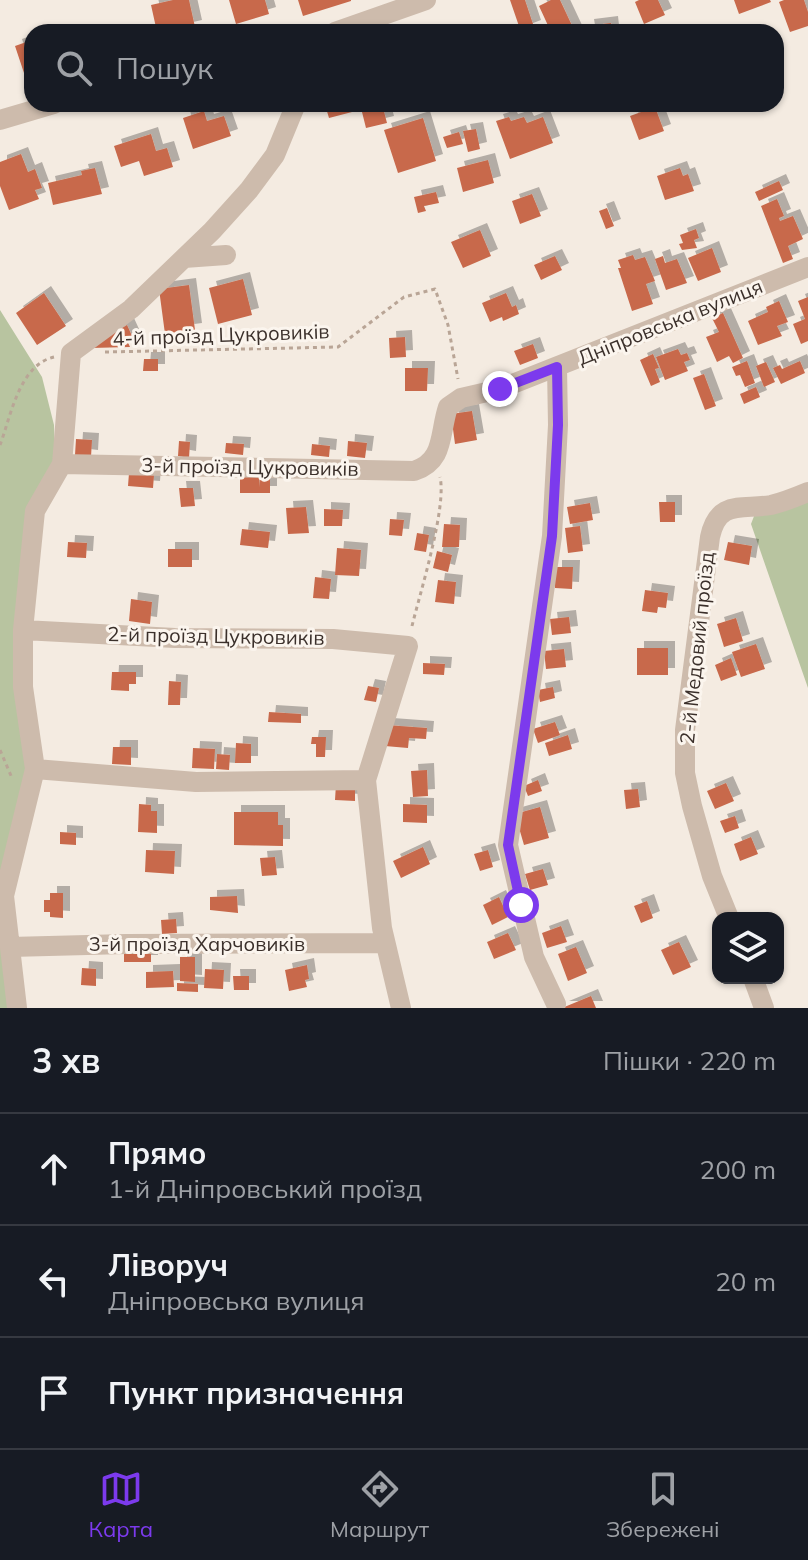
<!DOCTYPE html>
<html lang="uk">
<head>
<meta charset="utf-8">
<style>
	body { margin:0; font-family:Mulish,sans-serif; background:#242831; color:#f1f3f6 }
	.controls { position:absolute; right:24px; bottom:24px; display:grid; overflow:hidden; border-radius:16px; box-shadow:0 2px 6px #0004 }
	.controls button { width:72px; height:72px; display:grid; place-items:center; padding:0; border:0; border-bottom:2px solid #363941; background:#171b24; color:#f1f3f6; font:40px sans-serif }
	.stop { position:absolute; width:24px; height:24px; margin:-18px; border:6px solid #7c3aed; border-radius:50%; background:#fff }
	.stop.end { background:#7c3aed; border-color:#fff; box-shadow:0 2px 8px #0008 }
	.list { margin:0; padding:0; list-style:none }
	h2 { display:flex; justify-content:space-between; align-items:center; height:104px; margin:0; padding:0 32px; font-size:34px }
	h2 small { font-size:26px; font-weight:400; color:#9ea1a6 }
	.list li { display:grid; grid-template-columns:52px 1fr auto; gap:24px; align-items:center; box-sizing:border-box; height:112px; padding:0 32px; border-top:2px solid #363941 }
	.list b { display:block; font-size:30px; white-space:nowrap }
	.list p { margin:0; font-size:26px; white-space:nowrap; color:#9ea1a6 }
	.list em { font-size:26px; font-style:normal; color:#9ea1a6 }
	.icon { flex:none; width:44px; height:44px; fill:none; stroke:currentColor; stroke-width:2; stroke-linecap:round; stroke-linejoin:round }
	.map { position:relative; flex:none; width:808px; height:1008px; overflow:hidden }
	.search { position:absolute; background:#171b24; box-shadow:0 2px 6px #0004; left:24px; right:24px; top:24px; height:88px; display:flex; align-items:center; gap:20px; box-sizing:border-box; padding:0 28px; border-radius:24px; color:#9ea1a6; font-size:30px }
	.sheet { height:440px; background:#171b24 }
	nav { display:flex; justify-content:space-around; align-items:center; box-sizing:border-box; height:112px; border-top:2px solid #363941; background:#171b24; font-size:22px; color:#9ea1a6 }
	nav a { display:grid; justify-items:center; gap:4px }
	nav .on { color:#7c3aed }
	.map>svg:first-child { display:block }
	.green { fill:#b8c4a0 }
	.building { fill:#c8694b; filter:url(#shadow) }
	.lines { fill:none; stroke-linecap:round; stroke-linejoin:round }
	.path { stroke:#b9a596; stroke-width:3; stroke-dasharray:4 4; stroke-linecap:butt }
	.minor { stroke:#cdbbac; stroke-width:20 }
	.route { stroke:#7c3aed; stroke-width:10 }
	.labels { text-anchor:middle; stroke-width:6; stroke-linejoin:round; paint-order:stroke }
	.street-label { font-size:20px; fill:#3b302b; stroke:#fbf5ee }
</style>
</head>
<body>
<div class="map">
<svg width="808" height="1008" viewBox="0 0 808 1008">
	<defs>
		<filter id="shadow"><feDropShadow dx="7" dy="-7" stdDeviation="0" flood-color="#0004"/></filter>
	</defs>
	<rect width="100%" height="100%" fill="#f4ebe1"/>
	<!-- green -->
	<path class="green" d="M0 310 42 377 54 425 55 462 30 508 31 767 1 897 14 1008H0Z
		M808 492V688L751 524 758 506Z"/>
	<!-- building -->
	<path class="building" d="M173 0H189L195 27 173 32H157L151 5Z
		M229 0H265L269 14 236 24Z
		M298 0H351V1L303 16Z
		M510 0H525L534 27 521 32Z
		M551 0H560L575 32H551L539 6Z
		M639 0H658L665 15 644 24 635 2Z
		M734 0H770L771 2 739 14Z
		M784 0H804L808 12V26L790 32 779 2Z
		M611 23 612 32H588L587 26Z
		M32 40V90L30 91 15 46Z
		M322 104H350L352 112 329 118 326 108 323 109Z
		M367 104H382L387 123 366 128 362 112 369 110Z
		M655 107 664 131 639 140 630 116Z
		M204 111 207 121 224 116 231 136 193 149 183 118Z
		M509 117 511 121 524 117 527 123 543 117 553 143 510 159 496 121Z
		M423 118 436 161 398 173 384 130Z
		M476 129 480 149 468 152 463 131Z
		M459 132 463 144 447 148 443 137Z
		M151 134 156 151 167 148 173 167 144 176 139 161 121 167 114 146Z
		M21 154 28 172 35 169 42 188 35 190 39 199 9 210 0 186V162Z
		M488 160 494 183 463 192 457 168Z
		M95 168 102 194 53 205 48 183 82 175 81 171Z
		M680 168 683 176 688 174 694 191 665 200 657 176Z
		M779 181 783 190 759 201 755 192Z
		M436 192 439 203 424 206 426 211 418 213 414 197Z
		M532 194 541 216 520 224 512 201Z
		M777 199 784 216 779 218 780 221 793 216 803 239 788 246 793 259 783 263 761 206Z
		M607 208 614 226 606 229 599 211Z
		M696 229 699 238 694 240 697 248 682 250 679 244 683 243 680 235Z
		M480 230 491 256 463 268 451 242Z
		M712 248 721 272 698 281 688 258Z
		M633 255 635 260 645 257 655 281 646 284 653 304 632 311 618 268H621L618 260Z
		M555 256 562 270 541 280 534 265Z
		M663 256 665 263 677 259 687 283 666 290 655 259Z
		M243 279 252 315 218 324 209 288Z
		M189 285 195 330 165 334 159 289Z
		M44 293 66 326 37 345 16 313Z
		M506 293 512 307 516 305 519 314 503 321 502 317 490 322 482 303Z
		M808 297V341L801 344 793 324 805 319 798 301Z
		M779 301 788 322 777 326 782 336 758 345 748 321 768 312 766 307Z
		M723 313 743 358 733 363 729 356 717 362 706 337 719 332 712 318Z
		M127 325 132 336 126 338 130 347 90 348Z
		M405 337 406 357 390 358 389 338Z
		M533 344 538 358 520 365 514 351Z
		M678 349 681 355 687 353 690 360 684 362 688 371 665 380 656 357Z
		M653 354 659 368 655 369 660 382 651 386 640 360Z
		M144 359H158V371H143Z
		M747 361 755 383 745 387 740 375 736 376 732 367Z
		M800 361 805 373 781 384 773 368 780 365 782 369Z
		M766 362 775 382 764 387 756 366Z
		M405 368H428L427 391H405Z
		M704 374 716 406 705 410 693 378Z
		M756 387 760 397 744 404 740 394Z
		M472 411 477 440 455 444 451 414Z
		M76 439 92 440 91 457 75 455Z
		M179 441 190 442 189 458 178 456Z
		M348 441 367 443 365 458 347 456Z
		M226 443 244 444 243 455 225 453Z
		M312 444 330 446 329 457 311 455Z
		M129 473 154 475 153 488 128 486Z
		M240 476H259V487L260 476 270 477V493H240Z
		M179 488H193L195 506 181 507Z
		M659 502H675V522H660Z
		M590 503 593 520 570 524 567 507Z
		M306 507 309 533 288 534 286 508Z
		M324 509 343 510 342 526H324Z
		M390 519 404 520 402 536 389 535Z
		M444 524 460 525 459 547H442Z
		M580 526 583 551 568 553 565 528Z
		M242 529 270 532 268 548 240 545Z
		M417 533 429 535 426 552 414 550Z
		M68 542 87 543 86 558 67 557Z
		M728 542 752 546 749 565 724 560Z
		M337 548 361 550 359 576 335 575Z
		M168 549H192V567H168Z
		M437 551 452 555 448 572 433 568Z
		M555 567H573L572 589 555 588Z
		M315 577 331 579 329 599 313 598Z
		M438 580 456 582 454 604 435 602Z
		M645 590 668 593 666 608 658 607 657 613 642 611Z
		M131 599 152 602 150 624 129 621Z
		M569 617 571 633 552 635 550 619Z
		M736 618 743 641 724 647 717 624Z
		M756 644 765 669 741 677 732 652Z
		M637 648H668V675H637Z
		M564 649 566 667 546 669 544 651Z
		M731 658 737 675 721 681 715 665Z
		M423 663 445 664 444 675 423 674Z
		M112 672H136V684H129V691L111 690Z
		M169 681 181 682 180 705H168Z
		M368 686 379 688 376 702 364 700Z
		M553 687 555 698 540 702 538 690Z
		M269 712 301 714V723L268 722Z
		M555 722 560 735 538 743 533 729Z
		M386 725 427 728 426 739 409 738 408 748 385 746Z
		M568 735 572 749 549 756 545 743Z
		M312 737H326L325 757H316V744H311Z
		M236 743 251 744V763H235Z
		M113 747H131V765L112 764Z
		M193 748 215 749 214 769 192 768Z
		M217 754 230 755 229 770 216 769Z
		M427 770 428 796 413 797 411 771Z
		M538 780 542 791 528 796 524 786Z
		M726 783 734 801 715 809 707 791Z
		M336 784H355V801L335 800Z
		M638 789 640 807 626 809 624 790Z
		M139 804 151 805V811H157V833L138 832Z
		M403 804 427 805V823L403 822Z
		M540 807 549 838 524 845 515 814Z
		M234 812H278V825H283V846L234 845Z
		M735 816 739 828 725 833 720 821Z
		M60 832 76 833V845L60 844Z
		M751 837 758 854 740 861 734 844Z
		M423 847 430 864 401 878 393 861Z
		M146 850 175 851 174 874 145 872Z
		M488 850 493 867 480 871 474 854Z
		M275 857 277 875 262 876 260 858Z
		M543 869 548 885 530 890 525 874Z
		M50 893H63V918L50 917V912H44V900H50Z
		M237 896 238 913 210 910V897Z
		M499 897 508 917 492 925 483 905Z
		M647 901 653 918 641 923 634 906Z
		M176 919 177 933 162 934 161 920Z
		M561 926 567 942 547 948 542 933Z
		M508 933 516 950 494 959 487 942Z
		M679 942 691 967 673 975 661 950Z
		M576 947 587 973 568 981 558 954Z
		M124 949H151V962H124Z
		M180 957H195V982L180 981Z
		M307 965 309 979 305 980 307 987 289 991 285 970Z
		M82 968 96 969V986L81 985Z
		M205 969 224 970 223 989 204 988Z
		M173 971 174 987 146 988V972Z
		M233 976H249V990H234Z
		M177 983 198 984V992L177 991Z
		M591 996 596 1008H562Z"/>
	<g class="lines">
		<!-- path -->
		<path class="path" d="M105 352 338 347 404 297 435 289 448 325 458 379
			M0 445C11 416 19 365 54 357
			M412 626C420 593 447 507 440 477
			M0 750 12 778"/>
		<!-- minor -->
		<path class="minor" d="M335 32 426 0
			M0 120 54 104
			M184 258 226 255
			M62 464 414 471C445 461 439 434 448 407L461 398 500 389 808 267
			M23 630 175 638 333 639 408 646 366 780 382 928 401 1008
			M35 769 196 782 366 780
			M729 918 712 876 692 806 685 773V730L710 537C718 499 742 510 771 505 784 502 796 497 808 492
			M10 947 126 944 385 943
			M753 978 764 1008
			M556 1004 534 957 508 845 552 536 558 425 557 367
			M17 1008 4 896 35 769 23 687V630L35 511 62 464 71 353 131 309 212 231 249 190 275 155 296 104"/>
	</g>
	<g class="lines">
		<!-- route -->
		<path class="route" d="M500 389 557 367 558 425 552 536 508 845 521 905"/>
	</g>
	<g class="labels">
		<!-- street labels -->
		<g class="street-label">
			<text transform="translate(670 322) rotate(-22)" y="7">Дніпровська вулиця</text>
			<text transform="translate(221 335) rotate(-2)" y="7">4-й проїзд Цукровиків</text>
			<text transform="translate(250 467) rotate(1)" y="7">3-й проїзд Цукровиків</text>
			<text transform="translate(216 636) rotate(1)" y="7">2-й проїзд Цукровиків</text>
			<text transform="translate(697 648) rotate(-84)" y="7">2-й Медовий проїзд</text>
			<text x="197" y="951">3-й проїзд Харчовиків</text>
		</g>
	</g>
</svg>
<div class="controls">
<button><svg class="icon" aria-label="layers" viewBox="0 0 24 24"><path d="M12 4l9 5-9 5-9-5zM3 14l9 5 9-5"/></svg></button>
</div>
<div class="stop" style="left:521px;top:905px"></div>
<div class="stop end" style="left:500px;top:389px"></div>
<div class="search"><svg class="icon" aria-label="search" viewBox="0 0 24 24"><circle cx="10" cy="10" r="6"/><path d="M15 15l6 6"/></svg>Пошук</div>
</div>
<section class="sheet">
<h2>3 хв<small>Пішки · 220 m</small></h2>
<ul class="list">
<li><svg class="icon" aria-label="ahead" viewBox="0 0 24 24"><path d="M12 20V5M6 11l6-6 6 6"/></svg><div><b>Прямо</b><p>1-й Дніпровський проїзд</p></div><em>200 m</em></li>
<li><svg class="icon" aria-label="left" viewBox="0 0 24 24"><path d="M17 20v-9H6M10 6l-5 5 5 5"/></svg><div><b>Ліворуч</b><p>Дніпровська вулиця</p></div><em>20 m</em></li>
<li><svg class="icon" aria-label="arrive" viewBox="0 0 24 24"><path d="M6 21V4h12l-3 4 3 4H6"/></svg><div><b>Пункт призначення</b></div></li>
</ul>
</section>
<nav>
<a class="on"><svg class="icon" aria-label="map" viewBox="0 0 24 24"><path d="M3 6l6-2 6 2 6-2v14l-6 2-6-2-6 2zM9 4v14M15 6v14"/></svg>Карта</a>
<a><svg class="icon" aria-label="directions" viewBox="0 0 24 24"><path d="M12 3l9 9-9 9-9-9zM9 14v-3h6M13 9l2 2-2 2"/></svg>Маршрут</a>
<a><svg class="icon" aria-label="saved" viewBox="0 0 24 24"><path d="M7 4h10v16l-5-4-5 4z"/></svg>Збережені</a>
</nav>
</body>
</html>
